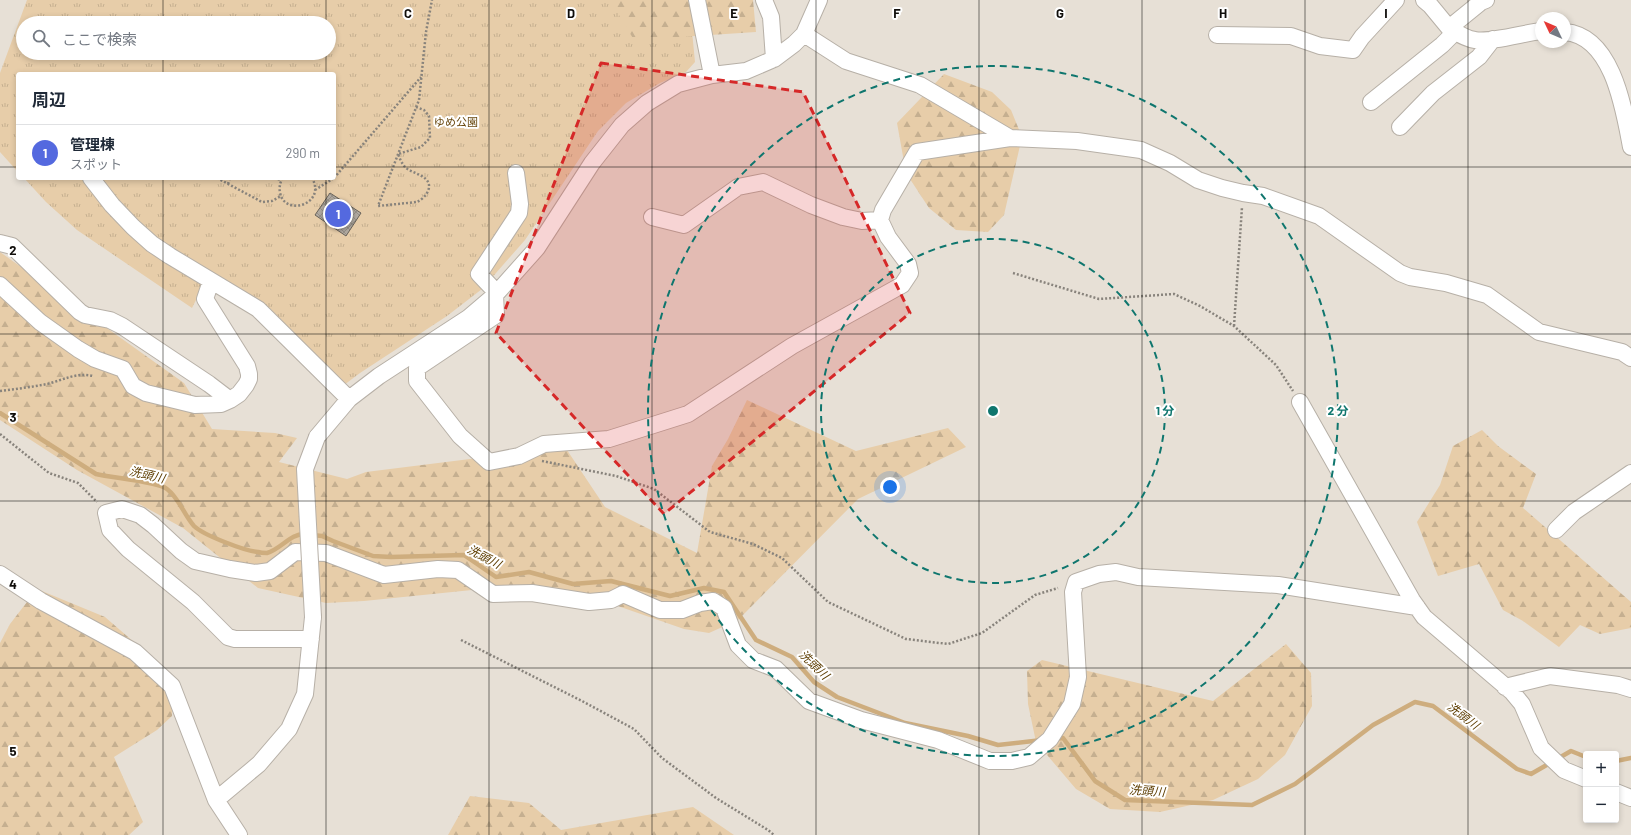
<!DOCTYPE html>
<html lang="ja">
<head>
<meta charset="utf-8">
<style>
	body { margin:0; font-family:Barlow,"Noto Sans JP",sans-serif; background:#f2f2f3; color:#1f2937 }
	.controls { position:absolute; right:12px; bottom:12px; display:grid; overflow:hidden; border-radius:4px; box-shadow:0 2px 6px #0003 }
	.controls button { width:36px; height:36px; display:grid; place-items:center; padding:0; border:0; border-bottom:1px solid #e0e1e3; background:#fff; color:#1f2937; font:20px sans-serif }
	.compass { position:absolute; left:1535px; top:12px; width:36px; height:36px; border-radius:50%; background:#fff; box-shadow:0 2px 6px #0003; rotate:314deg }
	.you { position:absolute; left:890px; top:487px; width:14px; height:14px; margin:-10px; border:3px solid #fff; border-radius:50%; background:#1a73e8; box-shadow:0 0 0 6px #1a73e833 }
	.badge { display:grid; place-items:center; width:26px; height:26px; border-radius:50%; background:#5469df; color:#fff; font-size:13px; font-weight:700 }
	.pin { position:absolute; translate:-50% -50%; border:2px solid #fff; box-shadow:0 1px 4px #0006 }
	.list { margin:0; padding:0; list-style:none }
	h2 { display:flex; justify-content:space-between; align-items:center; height:52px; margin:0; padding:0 16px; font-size:17px }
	h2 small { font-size:13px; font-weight:400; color:#747a83 }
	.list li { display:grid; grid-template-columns:26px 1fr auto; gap:12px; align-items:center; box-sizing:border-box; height:56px; padding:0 16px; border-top:1px solid #e0e1e3 }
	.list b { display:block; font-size:15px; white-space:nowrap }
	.list p { margin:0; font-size:13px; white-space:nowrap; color:#747a83 }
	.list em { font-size:13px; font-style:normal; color:#747a83 }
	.icon { flex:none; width:22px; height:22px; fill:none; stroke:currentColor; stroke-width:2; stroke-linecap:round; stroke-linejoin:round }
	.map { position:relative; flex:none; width:1631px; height:835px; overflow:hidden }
	.search { position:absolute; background:#fff; box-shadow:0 2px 6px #0003; left:16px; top:16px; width:320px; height:44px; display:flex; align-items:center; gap:10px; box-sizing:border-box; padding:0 14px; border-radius:22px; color:#747a83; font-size:15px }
	.panel { position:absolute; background:#fff; box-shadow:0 2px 6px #0003; left:16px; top:72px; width:320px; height:108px; border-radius:4px }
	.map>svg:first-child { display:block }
	.grass { fill:url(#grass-tufts); fill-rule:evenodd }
	.forest { fill:url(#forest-firs) }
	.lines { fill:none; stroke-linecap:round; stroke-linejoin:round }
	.stream { stroke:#cead7e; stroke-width:4.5 }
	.building { fill:url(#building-cross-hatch); stroke:#686259 }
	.minor-casing { stroke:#b7b0a7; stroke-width:18 }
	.path { stroke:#88837c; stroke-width:2.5; stroke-dasharray:2 2; stroke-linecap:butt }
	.minor { stroke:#fff; stroke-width:16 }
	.minor-bridge-casing { stroke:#b7b0a7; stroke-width:18; stroke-linecap:butt }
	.minor-bridge { stroke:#fff; stroke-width:16 }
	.marked { fill:#d62828; fill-opacity:0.2; stroke:#d62828; stroke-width:3; stroke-dasharray:8 5; stroke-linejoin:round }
	.grid { fill:none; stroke:#100e0b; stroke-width:1; stroke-opacity:0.55 }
	.ring { fill:none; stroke:#0f766e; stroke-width:2; stroke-dasharray:7 5 }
	.labels { text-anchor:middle; stroke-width:4; stroke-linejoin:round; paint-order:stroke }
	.park-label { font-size:11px; fill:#69480e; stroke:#fff }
	.water-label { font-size:12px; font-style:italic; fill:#5d3d00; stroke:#fff }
	.grid-label { font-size:13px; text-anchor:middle; font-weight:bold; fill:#100e0b; stroke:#fff; stroke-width:4; stroke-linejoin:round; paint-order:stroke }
	.centre { fill:#0f766e; stroke:#fff; stroke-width:2 }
	.ring-label { font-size:12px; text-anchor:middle; font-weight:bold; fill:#0f766e; stroke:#fff; stroke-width:4; stroke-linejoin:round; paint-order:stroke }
</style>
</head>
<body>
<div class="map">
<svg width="1631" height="835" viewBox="0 0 1631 835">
	<defs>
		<pattern id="grass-tufts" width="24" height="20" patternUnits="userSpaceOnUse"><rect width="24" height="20" fill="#e7cda9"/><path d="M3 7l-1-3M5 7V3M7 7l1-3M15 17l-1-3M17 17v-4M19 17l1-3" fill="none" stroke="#c5af90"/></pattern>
		<pattern id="forest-firs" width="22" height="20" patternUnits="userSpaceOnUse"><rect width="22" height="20" fill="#e7cda9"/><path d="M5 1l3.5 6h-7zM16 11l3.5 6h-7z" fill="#c5af90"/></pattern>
		<pattern id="building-cross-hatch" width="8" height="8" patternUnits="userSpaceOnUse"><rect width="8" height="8" fill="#b1aaa1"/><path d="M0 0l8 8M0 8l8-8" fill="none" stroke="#979189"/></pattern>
	</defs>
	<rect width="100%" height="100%" fill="#e7e0d6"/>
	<!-- grass -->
	<path class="grass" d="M27 0H689L695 62 686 72 660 83 626 103 598 131 525 240 482 289 447 316 360 373 332 394 253 315 216 292 203 286 192 308 77 230 46 202 24 178H334V74H18V172L0 152V73ZM23 23H329V53H23Z"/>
	<!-- forest -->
	<path class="forest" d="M610 0H753L756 32 634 40Z
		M944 74 992 92 1011 110 1022 137 1004 215 988 232 956 230 929 208 906 173 897 123Z
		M0 252 184 383 212 429 275 433 297 438 279 462 347 479 366 472 565 447 605 507 697 553 712 466 728 439 747 400 856 451 948 428 966 447 858 499 738 620 709 633 684 629 589 596 535 589 472 590 364 601 326 603 258 588 183 528 77 470 0 420Z
		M1482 430 1498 446 1536 474 1523 508 1631 602V628L1600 634 1580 625 1559 647 1523 621 1503 610 1479 564 1438 576 1417 522 1440 485 1453 446Z
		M37 589 105 617 172 675V716L157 730 114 757 143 822 129 835H0V643L10 624Z
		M1286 644 1311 673 1312 706 1285 755 1258 779 1213 800 1160 812 1110 809 1076 789 1036 742 1028 704 1027 671 1042 660 1213 701Z
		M470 796 529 803 561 830 693 807 734 835H448Z"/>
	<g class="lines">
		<!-- stream -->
		<path class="stream" d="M0 413 96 474C112 478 157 481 167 489 179 498 184 515 194 526 203 535 245 551 258 552 261 553 265 553 267 553 280 550 291 533 305 534
			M312 535 322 536 333 541 373 556 391 557 464 555 496 577 529 572 573 584 611 581 670 596 704 588 724 592 756 640 792 657 814 682 837 697 905 723 968 736 998 745 1042 740
			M1055 739 1063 738 1095 781 1125 800 1252 805 1295 784 1373 725 1415 702 1433 706 1517 769 1531 774 1571 751 1586 757
			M1616 761 1631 758"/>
	</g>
	<!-- building -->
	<path class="building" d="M330 193 361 213 346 236 315 215Z"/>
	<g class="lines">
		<defs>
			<path id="minor" d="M697 0 712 75
				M764 0 771 17 774 59
				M1424 0 1430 5 1449 28 1481 2 1486 0
				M1449 28C1457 33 1466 39 1475 40 1490 43 1524 33 1541 31
				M1565 32C1613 36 1624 110 1631 147
				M804 34 846 61 920 85 1010 138 1077 141 1141 150 1170 163 1198 180 1222 188 1243 193 1263 196 1319 216 1400 273 1410 277 1446 283 1487 295 1539 332 1622 352 1631 358
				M1217 35 1291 36 1320 46 1353 50 1362 37 1396 0
				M1371 102 1442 45 1455 32
				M1400 127 1433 93 1479 57 1493 39
				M91 178 112 205 133 227 152 244 170 256 258 309 349 399
				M652 217 684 225 738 187 763 182 811 205 843 217 862 221 880 220 883 210 917 152 1010 138
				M0 243 12 246 80 312 85 315 110 320 122 326 209 384 230 400
				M0 285 40 322 78 349 95 359 123 369 133 386 146 393 195 405 221 404 230 400 239 394 246 385 249 379V374L247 366 205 299 211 281
				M497 293 479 274 519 213 520 204 516 173
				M495 295 496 315 417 368V381L460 436 489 462 519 456 544 444 609 439 688 414 792 346 902 285 910 273 908 264 888 237 880 220
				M1300 402 1412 600 1424 617 1512 692 1522 704 1541 748 1564 770 1586 779
				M317 437 349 399 379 376 468 318 495 295 537 248 592 163 622 125 647 103 678 84 712 75 746 71 774 59 794 44 804 34 819 0
				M1556 530 1574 512 1631 473
				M0 574 41 601 135 652 172 686 216 800 239 835
				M311 639H235L228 637 193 602 128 549 110 530 106 513 122 509 140 515 153 525 181 551 195 561 230 569 256 573 270 571 295 552 326 553 384 575 438 569 458 570 493 594 532 593 589 602 611 600 623 594 660 610H682L700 603 713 601 724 608 738 645 753 660 776 669 809 701 861 720 938 740 990 761H1012L1029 757 1050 739 1072 704 1078 677 1073 592 1076 582 1099 574 1116 572 1138 577 1278 585 1417 607
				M1505 687 1550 676 1618 685 1631 689
				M1616 792 1631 798
				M216 800 259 764 289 729 305 694 313 617"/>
		</defs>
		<!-- minor casing -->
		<use href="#minor" class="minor-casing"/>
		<!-- path -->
		<path class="path" d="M416 107 424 110 429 116 430 138 421 147 398 154C400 159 402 164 406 168 413 174 434 176 428 191 426 196 421 200 417 202L378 206 419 100 426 32 432 0
			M217 178 262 202 272 201 281 196
			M274 178 281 180
			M283 178C280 182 279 187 280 193 285 217 327 204 312 178
			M334 178 421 77
			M228 184 230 178
			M315 190 334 178
			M1013 273 1099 299 1174 294 1200 306 1234 326 1276 365 1293 391
			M1234 326 1242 207
			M0 391C16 389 32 387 47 384 63 380 77 372 93 376
			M0 434 49 473 78 483 97 502
			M542 461 616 476 654 489 710 532 753 544 782 558 828 602 906 639 948 644 982 633 1035 595 1058 588
			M461 640 582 701 634 729 662 758 716 798 768 830 774 835"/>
		<!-- minor -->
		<use href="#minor" class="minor"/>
		<defs>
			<path id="minor-bridge" d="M313 617 305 469 317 437"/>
		</defs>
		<!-- minor-bridge casing -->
		<use href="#minor-bridge" class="minor-bridge-casing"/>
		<!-- minor-bridge -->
		<use href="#minor-bridge" class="minor-bridge"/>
	</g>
	<!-- marked area -->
	<path class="marked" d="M601 63 803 92 910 313 664 514 496 333Z"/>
	<!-- grid -->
	<path class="grid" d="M163 0V23M326 0V23M489 0V835M652 0V835M816 0V835M979 0V835M1142 0V835M1305 0V835M1468 0V835M163 53V74M326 53V74M0 167H18M334 167H1631M163 178V835M326 178V835M0 334H1631M0 501H1631M0 668H1631"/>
	<!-- distance rings -->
	<g class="ring">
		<circle cx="993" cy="411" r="172"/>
		<circle cx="993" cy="411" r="345"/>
	</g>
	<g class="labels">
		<!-- park labels -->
		<g class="park-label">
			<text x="456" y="126">ゆめ公園</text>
		</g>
		<!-- water labels -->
		<g class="water-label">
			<text transform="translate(147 475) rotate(13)" y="4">洗頭川</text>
			<text transform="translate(484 557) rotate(28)" y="4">洗頭川</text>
			<text transform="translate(814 665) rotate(44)" y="4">洗頭川</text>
			<text transform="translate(1463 716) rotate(37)" y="4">洗頭川</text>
			<text transform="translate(1147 791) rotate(4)" y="4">洗頭川</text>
		</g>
	</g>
	<g class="grid-label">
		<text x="408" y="18">C</text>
		<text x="571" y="18">D</text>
		<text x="734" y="18">E</text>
		<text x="897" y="18">F</text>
		<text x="1060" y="18">G</text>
		<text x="1223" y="18">H</text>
		<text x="1386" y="18">I</text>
		<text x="13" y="255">2</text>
		<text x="13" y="422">3</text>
		<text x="13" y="589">4</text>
		<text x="13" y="756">5</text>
	</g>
	<circle cx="993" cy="411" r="6" class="centre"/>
	<g class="ring-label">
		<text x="1165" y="415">1 分</text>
		<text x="1338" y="415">2 分</text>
	</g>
</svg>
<div class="controls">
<button>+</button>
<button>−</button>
</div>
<svg class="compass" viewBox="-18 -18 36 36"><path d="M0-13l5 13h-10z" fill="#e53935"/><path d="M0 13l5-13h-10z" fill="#747a83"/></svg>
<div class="you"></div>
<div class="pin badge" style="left:338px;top:214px">1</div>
<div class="search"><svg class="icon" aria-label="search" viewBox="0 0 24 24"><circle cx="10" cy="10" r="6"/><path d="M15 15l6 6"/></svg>ここで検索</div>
<section class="panel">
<h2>周辺<small></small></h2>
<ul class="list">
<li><span class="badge">1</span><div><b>管理棟</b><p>スポット</p></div><em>290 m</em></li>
</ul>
</section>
</div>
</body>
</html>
